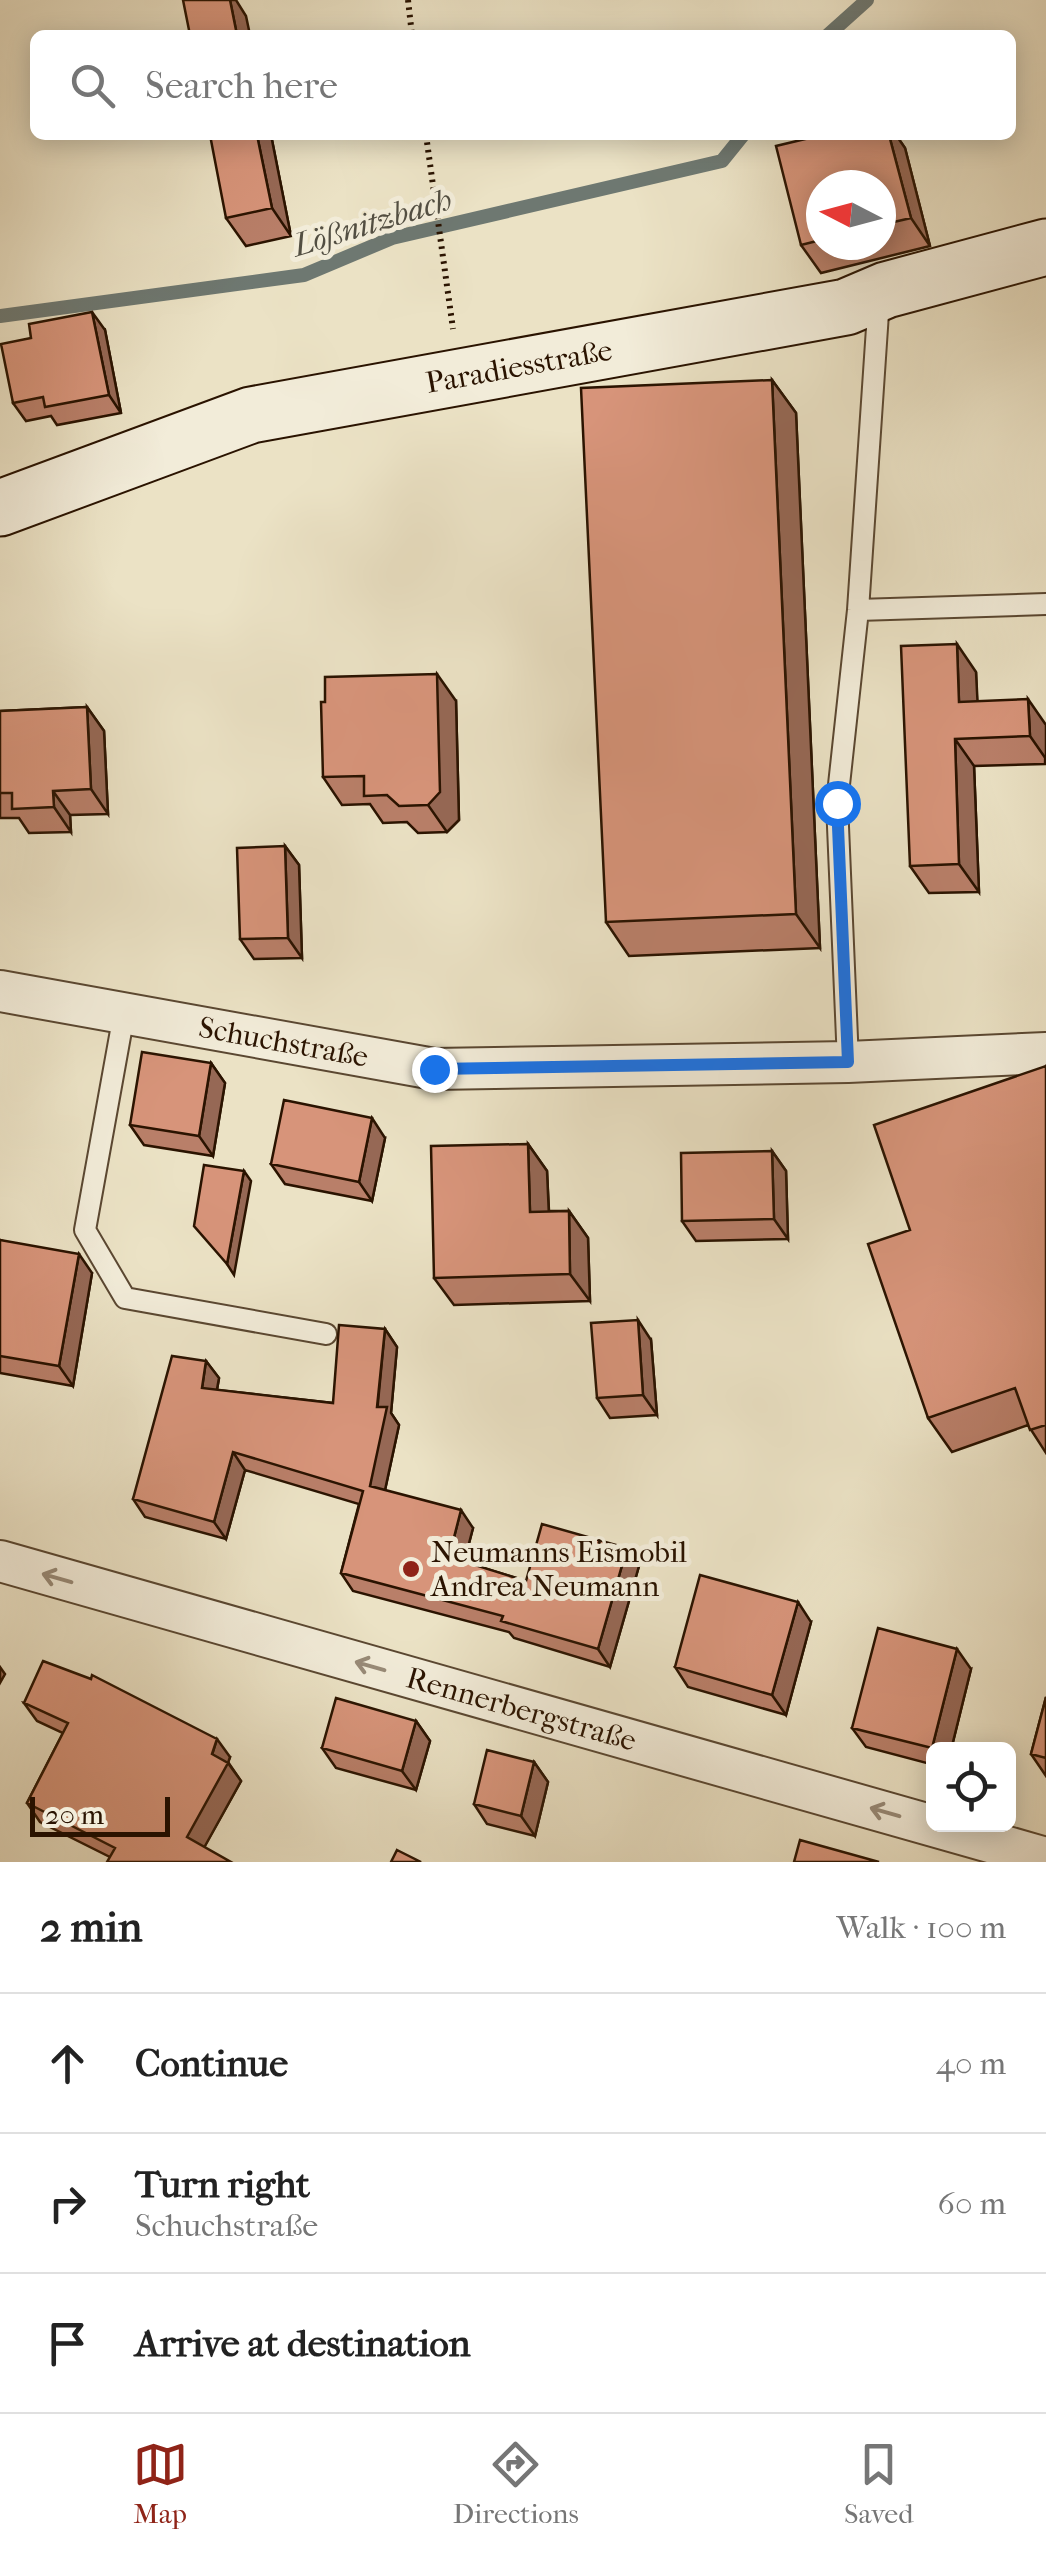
<!DOCTYPE html>
<html lang="en">
<head>
<meta charset="utf-8">
<style>
	body { margin:0; font-family:"IM FELL French Canon",serif; background:#f6f6f6; color:#222 }
	.controls { position:absolute; right:30px; bottom:30px; display:grid; overflow:hidden; border-radius:15px; box-shadow:0 5px 25px #0003 }
	.controls button { width:90px; height:90px; display:grid; place-items:center; padding:0; border:0; border-bottom:2px solid #e0e0e0; background:#fff; color:#222; font:50px sans-serif }
	.compass { position:absolute; left:806px; top:170px; width:90px; height:90px; border-radius:50%; background:#fff; box-shadow:0 5px 25px #0003; rotate:276deg }
	.scale { position:absolute; left:30px; bottom:25px; width:140px; box-sizing:border-box; padding-left:10px; border:5px solid #2a1300; border-top:0; font-size:28px; line-height:35px; white-space:nowrap; color:#2a1300; -webkit-text-stroke:8px #f2ecd9; paint-order:stroke }
	.stop { position:absolute; width:30px; height:30px; margin:-22px; border:8px solid #1a73e8; border-radius:50%; background:#fff }
	.stop.end { background:#1a73e8; border-color:#fff; box-shadow:0 2px 10px #0008 }
	.list { margin:0; padding:0; list-style:none }
	h2 { display:flex; justify-content:space-between; align-items:center; height:130px; margin:0; padding:0 40px; font-size:42px }
	h2 small { font-size:32px; font-weight:400; color:#767676 }
	.list li { display:grid; grid-template-columns:65px 1fr auto; gap:30px; align-items:center; box-sizing:border-box; height:140px; padding:0 40px; border-top:2px solid #e0e0e0 }
	.list b { display:block; font-size:38px; white-space:nowrap }
	.list p { margin:0; font-size:32px; white-space:nowrap; color:#767676 }
	.list em { font-size:32px; font-style:normal; color:#767676 }
	.icon { flex:none; width:55px; height:55px; fill:none; stroke:currentColor; stroke-width:2; stroke-linecap:round; stroke-linejoin:round }
	.map { position:relative; flex:none; width:1046px; height:1862px; overflow:hidden }
	.search { position:absolute; background:#fff; box-shadow:0 5px 25px #0003; left:30px; right:30px; top:30px; height:110px; display:flex; align-items:center; gap:25px; box-sizing:border-box; padding:0 35px; border-radius:15px; color:#767676; font-size:38px }
	.sheet { height:550px; background:#fff }
	nav { display:flex; justify-content:space-around; align-items:center; box-sizing:border-box; height:140px; border-top:2px solid #e0e0e0; background:#fff; font-size:28px; color:#767676 }
	nav a { display:grid; justify-items:center; gap:5px }
	nav .on { color:#8f2418 }
	.map>svg:first-child { display:block }
	.lines { fill:none; stroke-linecap:round; stroke-linejoin:round }
	.stream { stroke:#6e7871; stroke-width:14 }
	.lane-casing { stroke:#5a4731; stroke-width:24 }
	.street-casing { stroke:#5a4731; stroke-width:44 }
	.secondary-casing { stroke:#2a1300; stroke-width:59 }
	.path { stroke:#2a1300; stroke-width:6; stroke-dasharray:2.5 5; stroke-linecap:butt }
	.lane { stroke:#f2ecd9; stroke-width:20 }
	.street { stroke:#f2ecd9; stroke-width:40 }
	.secondary { stroke:#f2ecd9; stroke-width:55 }
	.wall { fill:#b97f69; stroke:#2a1300; stroke-width:2.5; fill-rule:evenodd }
	.shaded-wall { fill:#966855; stroke:#2a1300; stroke-width:2.5 }
	.building { fill:#d7947a; stroke:#2a1300; stroke-width:2.5 }
	.oneway { stroke:#988a77 }
	.route { stroke:#1a73e8; stroke-width:12 }
	.poi-dot { fill:#8f2418; stroke:#f2ecd9; stroke-width:4 }
	.labels { text-anchor:middle; stroke-width:10; stroke-linejoin:round; paint-order:stroke }
	.street-label { font-size:30px; fill:#2a1300; stroke:#f2ecd9 }
	.poi-label { font-size:30px; fill:#2a1300; stroke:#f2ecd9; text-anchor:start }
	.water-label { font-size:32px; font-style:italic; fill:#524e42; stroke:#f2ecd9 }
</style>
</head>
<body>
<div class="map">
<svg width="1046" height="1862" viewBox="0 0 1046 1862">
	<rect width="100%" height="100%" fill="#ebe2c5"/>
	<filter id="stains"><feTurbulence type="fractalNoise" baseFrequency=".002" numOctaves="4"/><feColorMatrix values="0 0 0 0 .2 0 0 0 0 .09 0 0 0 0 .02 0 0 0 .5 -.17"/></filter>
	<radialGradient id="worn" r=".72"><stop offset=".6" stop-color="#630" stop-opacity="0"/><stop offset="1" stop-color="#630" stop-opacity=".3"/></radialGradient>
	<g class="lines">
		<!-- stream -->
		<path class="stream" d="M828 35 867 0
			M0 316 304 275 392 238 722 161 743 135"/>
		<defs>
			<path id="lane" d="M858 610 1046 604
				M124 1014 85 1230 125 1298 326 1334
				M848 1062 837 803 858 610 878 313 883 297"/>
			<g id="street">
				<path id="s1" d="M0 991 434 1069 848 1062 1046 1053"/>
				<path id="s2" d="M0 1561 1046 1858"/>
			</g>
			<g id="secondary">
				<path id="s3" d="M0 508 251 415 846 307 886 290 1046 247"/>
			</g>
		</defs>
		<!-- lane casing -->
		<use href="#lane" class="lane-casing"/>
		<!-- street casing -->
		<use href="#street" class="street-casing"/>
		<!-- secondary casing -->
		<use href="#secondary" class="secondary-casing"/>
		<!-- path -->
		<path class="path" d="M408 0 412 35
			M426 135 453 329"/>
		<!-- lane -->
		<use href="#lane" class="lane"/>
		<!-- street -->
		<use href="#street" class="street"/>
		<!-- secondary -->
		<use href="#secondary" class="secondary"/>
	</g>
	<!-- wall -->
	<path class="wall" d="M271 135 291 236 246 246 226 218Z
		M822 135H896L905 148 930 246 821 273 801 245ZM821 185H881V245H821Z
		M105 330 121 413 57 425 51 416 26 421 13 403Z
		M772 380 796 413 820 948 629 956 606 922Z
		M976 672 977 701 1046 725 1045 764 974 766 979 892 929 893 910 866Z
		M456 701 459 820 447 832 418 833 407 822 383 823 370 804 342 805 323 777Z
		M87 707 104 731 108 814 70 815 71 832 29 833 19 818H0V711Z
		M285 846 299 865 302 958 254 959 240 939Z
		M211 1063 225 1083 213 1156 144 1145 130 1125Z
		M1046 1066V1453L1028 1425 952 1452 928 1418 910 1230Z
		M385 1138 372 1201 285 1184 271 1164Z
		M528 1144 547 1171 549 1211H569L588 1238 590 1301 454 1305 434 1278Z
		M772 1151 786 1171 788 1239 696 1241 682 1221Z
		M0 1240 92 1273 73 1386 0 1373Z
		M385 1329 397 1347 391 1413 399 1425 385 1490 473 1528 464 1562 526 1581 639 1566 610 1667 514 1638 509 1632 353 1591 341 1573 359 1504 245 1470 226 1539 145 1517 133 1499 206 1361 219 1378 217 1390 333 1403Z
		M651 1340 657 1415 610 1418 597 1398Z
		M811 1622 786 1715 688 1687 675 1667Z
		M971 1669 951 1750H934V1765L866 1747 852 1728Z
		M1046 1697V1776L1031 1754Z
		M24 1703 230 1757 228 1762 241 1781 204 1847 110 1857 40 1822 27 1803 63 1733 37 1721Z
		M416 1721 430 1741 416 1790 336 1768 322 1748Z
		M534 1762 548 1782 535 1836 487 1824 474 1804Z"/>
	<!-- shaded-wall -->
	<path class="shaded-wall" d="M230 0H236L246 16 250 35H237Z
		M257 135H271L291 236 272 208Z
		M889 135H896L905 148 930 246 911 218Z
		M92 312 105 330 121 413 109 395Z
		M772 380 796 413 820 948 796 914Z
		M957 644 976 672 979 730 959 702Z
		M437 674 456 701 459 820 447 832 428 805Z
		M1028 699 1046 725V759L1030 736Z
		M87 707 104 731 108 814 91 789Z
		M955 739 974 766 979 892 959 864Z
		M53 791 70 815 71 832 54 807Z
		M285 846 299 865 302 958 288 938Z
		M211 1063 225 1083 213 1156 199 1136Z
		M372 1118 385 1138 372 1201 359 1182Z
		M528 1144 547 1171 550 1239 530 1212Z
		M772 1151 786 1171 788 1239 774 1219Z
		M244 1171 251 1181 234 1275 227 1264Z
		M569 1211 588 1238 590 1301 570 1274Z
		M79 1254 92 1273 73 1386 59 1366Z
		M638 1320 651 1340 657 1415 643 1395Z
		M385 1329 397 1347 391 1413 399 1425 382 1504 370 1486Z
		M206 1361 219 1378 214 1406 202 1388Z
		M233 1452 245 1470 226 1539 214 1522Z
		M461 1510 473 1528 461 1574 449 1557Z
		M627 1548 639 1566 610 1667 598 1649Z
		M798 1602 811 1622 786 1715 772 1695Z
		M957 1649 971 1669 951 1750H934L932 1748Z
		M0 1667 5 1674 0 1683Z
		M416 1721 430 1741 416 1790 402 1771Z
		M217 1739 230 1757 228 1763 241 1781 200 1855 187 1837Z
		M534 1762 548 1782 535 1836 521 1816Z"/>
	<!-- building -->
	<path class="building" d="M183 0H230L237 35H190Z
		M210 135H257L272 208 226 218Z
		M822 135H889L911 218 881 225V185H821V240L801 245 776 146Z
		M92 312 109 395 45 407 43 397 13 403 1 344 31 338 29 324Z
		M772 380 796 914 606 922 581 388Z
		M957 644 959 702 1028 699 1030 736 955 739 959 864 910 866 901 646Z
		M437 674 440 792 428 805 399 806 387 795 364 796V776L323 777 321 702H325V677Z
		M87 707 91 789 53 791 54 807 12 809V793H0V711Z
		M285 846 288 938 240 939 237 848Z
		M142 1052 211 1063 199 1136 130 1125Z
		M1046 1066V1425L1030 1430 1015 1388 928 1418 868 1244 910 1230 874 1125Z
		M284 1100 372 1118 359 1182 271 1164Z
		M528 1144 530 1212 569 1211 570 1274 434 1278 431 1146Z
		M772 1151 774 1219 682 1221 681 1153Z
		M204 1165 244 1171 227 1264 194 1226Z
		M0 1240 79 1254 59 1366 0 1356Z
		M638 1320 643 1395 597 1398 591 1323Z
		M339 1325 385 1329 377 1407H387L370 1486 461 1510 449 1557 526 1581 542 1524 627 1548 598 1649 501 1621 503 1616 341 1573 363 1491 233 1452 214 1522 133 1499 172 1356 206 1361 202 1388 333 1403Z
		M700 1575 798 1602 772 1695 675 1667Z
		M878 1628 957 1649 932 1748 852 1728Z
		M43 1661 91 1679 92 1675 217 1739 212 1754 228 1763 187 1837 231 1862H107L115 1848 27 1803 68 1723 24 1703Z
		M1046 1697V1758L1031 1754Z
		M336 1698 416 1721 402 1771 322 1748Z
		M487 1750 534 1762 521 1816 474 1804Z
		M800 1840 879 1862H794Z
		M397 1850 421 1862H391Z"/>
	<!-- one-way arrows -->
	<defs><path id="oneway-shaft" d="M-6 0H5M1.5-3L5.5 0L1.5 3" fill="none" stroke-width="1.6" stroke-linecap="round" stroke-linejoin="round" transform="scale(2.5)"/></defs>
	<g class="oneway">
		<use href="#oneway-shaft" transform="translate(57 1578) rotate(-164)"/>
		<use href="#oneway-shaft" transform="translate(370 1666) rotate(-164)"/>
		<use href="#oneway-shaft" transform="translate(885 1812) rotate(-164)"/>
	</g>
	<g class="lines">
		<!-- route -->
		<path class="route" d="M434 1069 848 1062 837 803"/>
	</g>
	<!-- markers -->
	<circle class="poi-dot" cx="411" cy="1569" r="10"/>
	<g class="labels">
		<!-- street labels -->
		<g class="street-label">
			<text dy="10" stroke="none"><textPath href="#s3" startOffset="540">Paradiesstraße</textPath></text>
			<text dy="10" stroke="none"><textPath href="#s1" startOffset="288">Schuchstraße</textPath></text>
			<text dy="10" stroke="none"><textPath href="#s2" startOffset="542">Rennerbergstraße</textPath></text>
		</g>
		<!-- poi labels -->
		<g class="poi-label">
			<text x="431" y="1562">Neumanns Eismobil<tspan x="431" dy="34">Andrea Neumann</tspan></text>
		</g>
		<!-- water labels -->
		<g class="water-label">
			<text transform="translate(372 222) rotate(-17)" y="11">Lößnitzbach</text>
		</g>
	</g>
	<rect width="100%" height="100%" filter="url(#stains)"/>
	<rect width="100%" height="100%" fill="url(#worn)"/>
</svg>
<div class="controls">
<button><svg class="icon" aria-label="locate" viewBox="0 0 24 24"><circle cx="12" cy="12" r="6"/><path d="M12 2v4M12 18v4M2 12h4M18 12h4"/></svg></button>
</div>
<svg class="compass" viewBox="-18 -18 36 36"><path d="M0-13l5 13h-10z" fill="#e53935"/><path d="M0 13l5-13h-10z" fill="#767676"/></svg>
<div class="scale">20 m</div>
<div class="stop" style="left:837px;top:803px"></div>
<div class="stop end" style="left:434px;top:1069px"></div>
<div class="search"><svg class="icon" aria-label="search" viewBox="0 0 24 24"><circle cx="10" cy="10" r="6"/><path d="M15 15l6 6"/></svg>Search here</div>
</div>
<section class="sheet">
<h2>2 min<small>Walk · 100 m</small></h2>
<ul class="list">
<li><svg class="icon" aria-label="ahead" viewBox="0 0 24 24"><path d="M12 20V5M6 11l6-6 6 6"/></svg><div><b>Continue</b></div><em>40 m</em></li>
<li><svg class="icon" aria-label="right" viewBox="0 0 24 24"><path d="M7 20v-9h11M14 6l5 5-5 5"/></svg><div><b>Turn right</b><p>Schuchstraße</p></div><em>60 m</em></li>
<li><svg class="icon" aria-label="arrive" viewBox="0 0 24 24"><path d="M6 21V4h12l-3 4 3 4H6"/></svg><div><b>Arrive at destination</b></div></li>
</ul>
</section>
<nav>
<a class="on"><svg class="icon" aria-label="map" viewBox="0 0 24 24"><path d="M3 6l6-2 6 2 6-2v14l-6 2-6-2-6 2zM9 4v14M15 6v14"/></svg>Map</a>
<a><svg class="icon" aria-label="directions" viewBox="0 0 24 24"><path d="M12 3l9 9-9 9-9-9zM9 14v-3h6M13 9l2 2-2 2"/></svg>Directions</a>
<a><svg class="icon" aria-label="saved" viewBox="0 0 24 24"><path d="M7 4h10v16l-5-4-5 4z"/></svg>Saved</a>
</nav>
</body>
</html>
